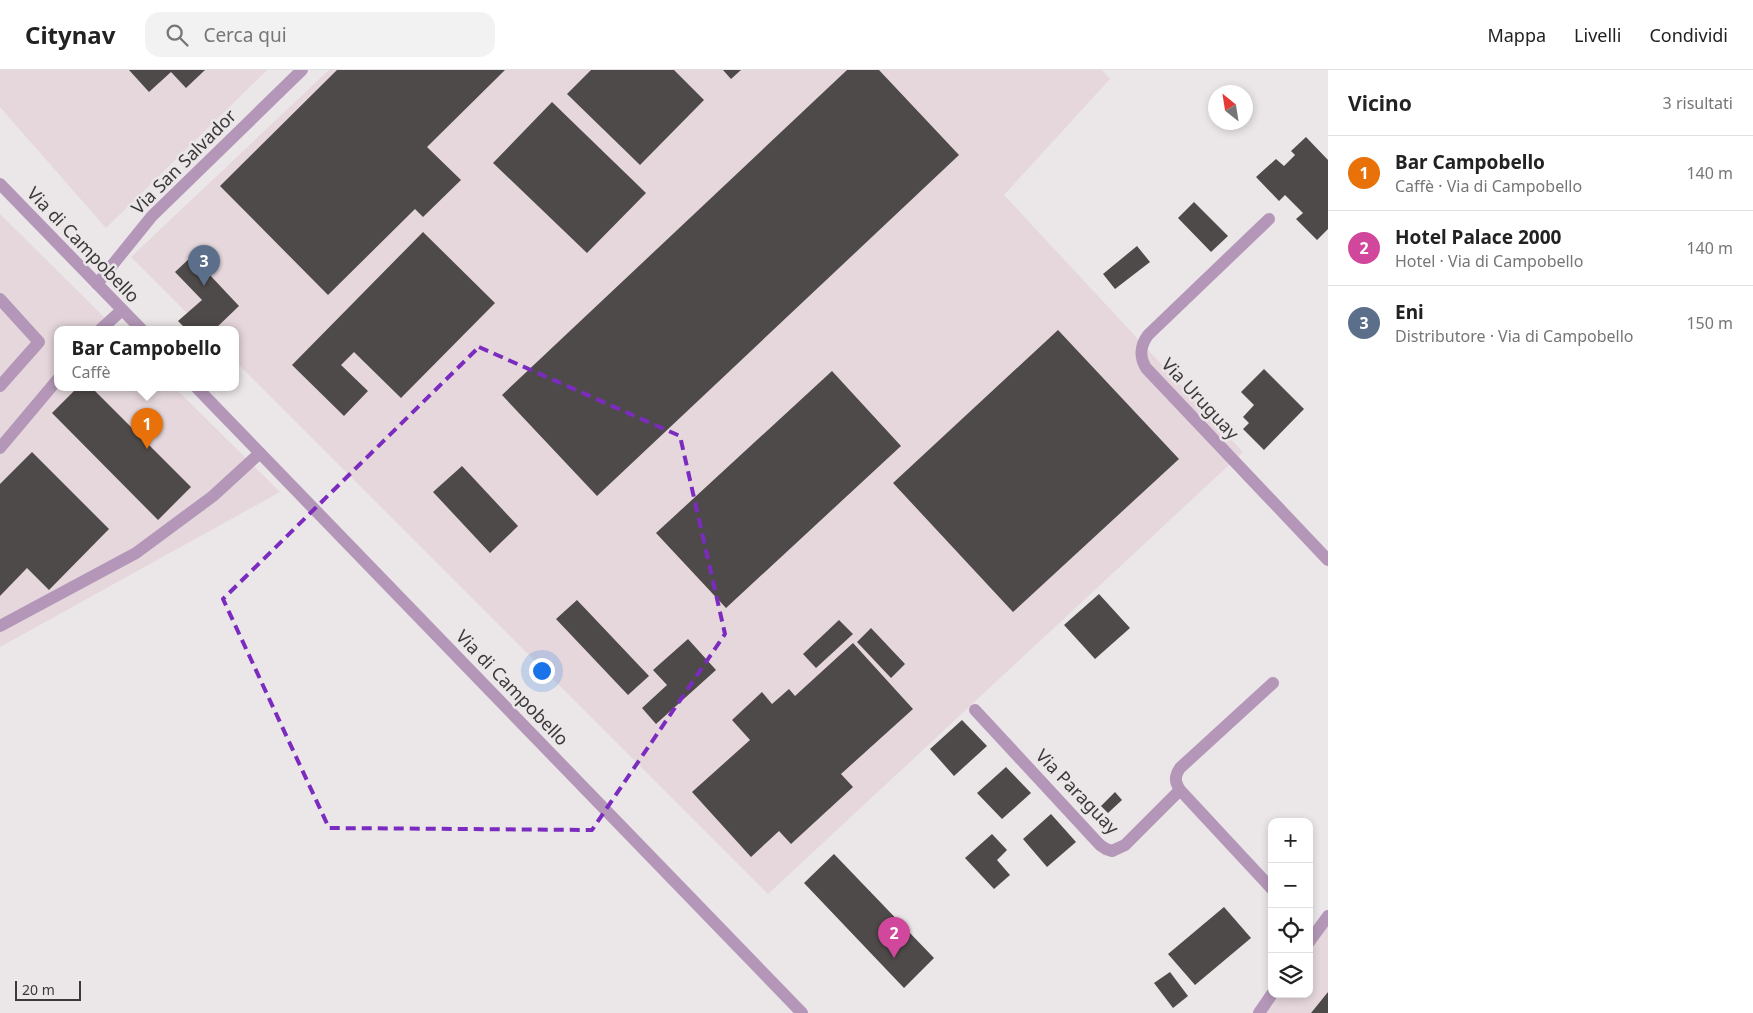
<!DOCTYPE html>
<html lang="it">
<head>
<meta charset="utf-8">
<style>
	body { margin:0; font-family:"Noto Sans",sans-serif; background:#f2f2f2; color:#222 }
	.controls { position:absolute; right:15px; bottom:15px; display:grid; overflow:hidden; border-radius:10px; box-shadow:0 2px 8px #0003 }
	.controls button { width:45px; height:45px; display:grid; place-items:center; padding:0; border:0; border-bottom:1px solid #e0e0e0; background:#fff; color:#222; font:25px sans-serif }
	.compass { position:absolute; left:1208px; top:15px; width:45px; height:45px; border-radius:50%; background:#fff; box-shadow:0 2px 8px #0003; rotate:330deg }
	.scale { position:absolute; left:15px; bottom:12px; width:66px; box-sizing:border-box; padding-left:5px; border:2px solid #3b3939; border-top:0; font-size:14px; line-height:18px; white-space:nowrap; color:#3b3939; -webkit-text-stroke:4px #ebe6e8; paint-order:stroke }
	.you { position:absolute; left:541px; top:600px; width:18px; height:18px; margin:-12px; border:4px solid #fff; border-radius:50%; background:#1a73e8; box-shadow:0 0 0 8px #1a73e833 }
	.badge { display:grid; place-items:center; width:32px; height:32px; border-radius:50%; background:#0f766e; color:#fff; font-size:16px; font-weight:700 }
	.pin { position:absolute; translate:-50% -41px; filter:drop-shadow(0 1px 2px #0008) }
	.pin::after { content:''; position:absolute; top:26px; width:18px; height:15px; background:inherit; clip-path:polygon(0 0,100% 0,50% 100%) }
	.popup { position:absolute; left:54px; top:256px; width:185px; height:65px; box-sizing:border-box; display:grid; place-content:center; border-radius:10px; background:#fff; filter:drop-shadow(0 1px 4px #0005); font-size:16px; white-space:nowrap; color:#767676 }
	.popup b { font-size:19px; color:#222 }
	.popup::after { content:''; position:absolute; left:50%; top:100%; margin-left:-10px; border:10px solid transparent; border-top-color:#fff }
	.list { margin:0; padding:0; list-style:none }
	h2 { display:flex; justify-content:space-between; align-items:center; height:65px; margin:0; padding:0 20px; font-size:21px }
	h2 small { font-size:16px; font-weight:400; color:#767676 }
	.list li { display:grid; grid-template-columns:32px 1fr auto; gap:15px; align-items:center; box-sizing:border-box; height:75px; padding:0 20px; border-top:1px solid #e0e0e0 }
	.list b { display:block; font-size:19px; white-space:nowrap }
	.list p { margin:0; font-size:16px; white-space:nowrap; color:#767676 }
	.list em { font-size:16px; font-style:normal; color:#767676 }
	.icon { flex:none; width:28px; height:28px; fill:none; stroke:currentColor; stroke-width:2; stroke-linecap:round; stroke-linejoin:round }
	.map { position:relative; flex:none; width:1328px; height:943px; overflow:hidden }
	header { display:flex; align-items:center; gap:30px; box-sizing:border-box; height:70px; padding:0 25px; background:#fff; border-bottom:1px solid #e0e0e0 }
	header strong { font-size:24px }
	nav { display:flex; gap:28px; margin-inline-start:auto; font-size:18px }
	.search { width:350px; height:45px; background:#f2f2f2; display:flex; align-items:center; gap:12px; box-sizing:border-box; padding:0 18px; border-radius:15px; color:#767676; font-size:19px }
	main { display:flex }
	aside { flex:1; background:#fff }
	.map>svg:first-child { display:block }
	.built { fill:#e5d7dc }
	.building { fill:#4f4a4a }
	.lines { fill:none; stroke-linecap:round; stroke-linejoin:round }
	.service { stroke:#b497b8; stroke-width:12 }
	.minor { stroke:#b497b8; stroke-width:12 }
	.tertiary { stroke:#b497b8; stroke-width:12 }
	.marked { fill:none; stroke:#7b2cbf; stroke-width:4; stroke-dasharray:10 6; stroke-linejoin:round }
	.labels { text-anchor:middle; stroke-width:5; stroke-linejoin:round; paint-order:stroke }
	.street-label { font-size:18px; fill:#3b3939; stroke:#ebe6e8 }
</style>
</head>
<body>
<header>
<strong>Citynav</strong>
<div class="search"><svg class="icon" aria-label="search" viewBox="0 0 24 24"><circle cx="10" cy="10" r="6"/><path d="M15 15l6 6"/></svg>Cerca qui</div>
<nav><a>Mappa</a><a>Livelli</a><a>Condividi</a></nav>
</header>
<main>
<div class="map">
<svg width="1328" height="943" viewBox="0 0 1328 943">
	<rect width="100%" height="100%" fill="#ebe6e8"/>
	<!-- built -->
	<path class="built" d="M0 0H267L106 158 0 37Z
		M329 0H1102L1110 9 1004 125 1243 382 768 824 236 292V260H204L131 187Z
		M0 144 117 260H58V318H175L280 422 0 577Z
		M1328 846V943H1259L1272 924H1309V872Z"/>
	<!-- building -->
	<path class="building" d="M129 0H205L186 18 171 2 149 22Z
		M337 0H505L427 77 461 110 423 147 415 139 328 225 220 116Z
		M591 0H674L704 30 640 95 567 24Z
		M723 0H741L731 9Z
		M847 0H879L959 85 597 426 502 325Z
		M552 32 646 123 587 183 493 93Z
		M1306 67 1328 90V159L1317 170 1296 149 1303 143 1285 125 1279 131 1256 107 1276 89 1284 96 1295 85 1291 81Z
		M1194 132 1228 166 1211 182 1178 148Z
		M423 162 495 233 401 328 354 282 341 295 368 321 344 346 292 295Z
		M1137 176 1150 192 1115 219 1103 204Z
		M192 186 239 236 214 260H187L178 251 202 230 175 202Z
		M1058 260 1179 389 1013 542 893 413Z
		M1264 299 1304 339 1264 380 1243 359 1249 353 1243 347 1254 335 1241 322Z
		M832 301 901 376 726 538 656 463Z
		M77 318H92L191 417 158 450 52 343Z
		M32 382 109 459 49 520 27 498 0 526V414Z
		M462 396 518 456 490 483 433 422Z
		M1099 524 1130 558 1095 589 1064 555Z
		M577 530 649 606 628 625 556 549Z
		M839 550 853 564 816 598 803 584Z
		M871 558 905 594 891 608 857 572Z
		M688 569 716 600 656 654 642 638 667 615 653 600Z
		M853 573 913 639 841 704 853 717 791 774 779 761 751 787 692 722 750 670 732 650 762 622 772 634 789 619 795 626Z
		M962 650 987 676 954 706 930 679Z
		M1006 697 1031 723 1002 749 977 723Z
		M1115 722 1122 730 1108 743 1101 736Z
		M1051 744 1076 772 1047 797 1023 769Z
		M992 764 1007 780 997 790 1010 805 994 819 965 788Z
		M834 784 934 888 904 918 804 813Z
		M1224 837 1251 868 1195 915 1168 884Z
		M1170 902 1188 926 1173 938 1154 913Z
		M1328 922V943H1311Z"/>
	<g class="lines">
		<!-- service -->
		<path class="service" d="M0 229 39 272 0 316
			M100 260 122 240
			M0 378 58 309
			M0 556 136 483 213 426 260 383"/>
		<!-- minor -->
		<path class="minor" d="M1269 149 1148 265C1140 276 1139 286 1146 298L1328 490
			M97 214 152 146 302 0
			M975 640 1100 775 1106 779 1112 781 1125 775 1180 720C1175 712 1174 707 1180 698L1273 613
			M1180 720 1272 819
			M1309 872 1328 846
			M1259 943 1272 924"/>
		<!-- tertiary -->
		<path class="tertiary" d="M0 114 142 260
			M197 318 802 943"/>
	</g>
	<!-- marked area -->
	<path class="marked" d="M479 277 680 366 725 564 592 760 329 758 223 529Z"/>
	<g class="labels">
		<!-- street labels -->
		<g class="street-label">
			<text transform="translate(184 92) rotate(-45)" y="6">Via San Salvador</text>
			<text transform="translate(83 175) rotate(46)" y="6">Via di Campobello</text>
			<text transform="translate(1200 329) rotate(47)" y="6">Via Uruguay</text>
			<text transform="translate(512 618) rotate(46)" y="6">Via di Campobello</text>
			<text transform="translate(1077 722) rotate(46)" y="6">Via Paraguay</text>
		</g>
	</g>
</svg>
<div class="controls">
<button>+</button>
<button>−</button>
<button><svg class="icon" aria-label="locate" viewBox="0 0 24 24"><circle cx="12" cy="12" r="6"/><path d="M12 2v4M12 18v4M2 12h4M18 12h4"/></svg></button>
<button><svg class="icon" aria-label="layers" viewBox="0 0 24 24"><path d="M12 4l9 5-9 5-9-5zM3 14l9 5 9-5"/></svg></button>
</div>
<svg class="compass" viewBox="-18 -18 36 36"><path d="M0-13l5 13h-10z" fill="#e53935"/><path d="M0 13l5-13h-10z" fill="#767676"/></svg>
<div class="scale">20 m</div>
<div class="you"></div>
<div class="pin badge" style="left:147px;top:379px;background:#e8710a">1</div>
<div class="popup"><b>Bar Campobello</b>Caffè</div>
<div class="pin badge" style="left:894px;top:888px;background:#d1479c">2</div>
<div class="pin badge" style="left:204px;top:216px;background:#5c6f8a">3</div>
</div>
<aside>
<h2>Vicino<small>3 risultati</small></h2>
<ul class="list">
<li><span class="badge" style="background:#e8710a">1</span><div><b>Bar Campobello</b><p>Caffè · Via di Campobello</p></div><em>140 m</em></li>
<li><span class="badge" style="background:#d1479c">2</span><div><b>Hotel Palace 2000</b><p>Hotel · Via di Campobello</p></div><em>140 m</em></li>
<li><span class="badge" style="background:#5c6f8a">3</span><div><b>Eni</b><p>Distributore · Via di Campobello</p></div><em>150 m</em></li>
</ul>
</aside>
</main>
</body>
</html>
